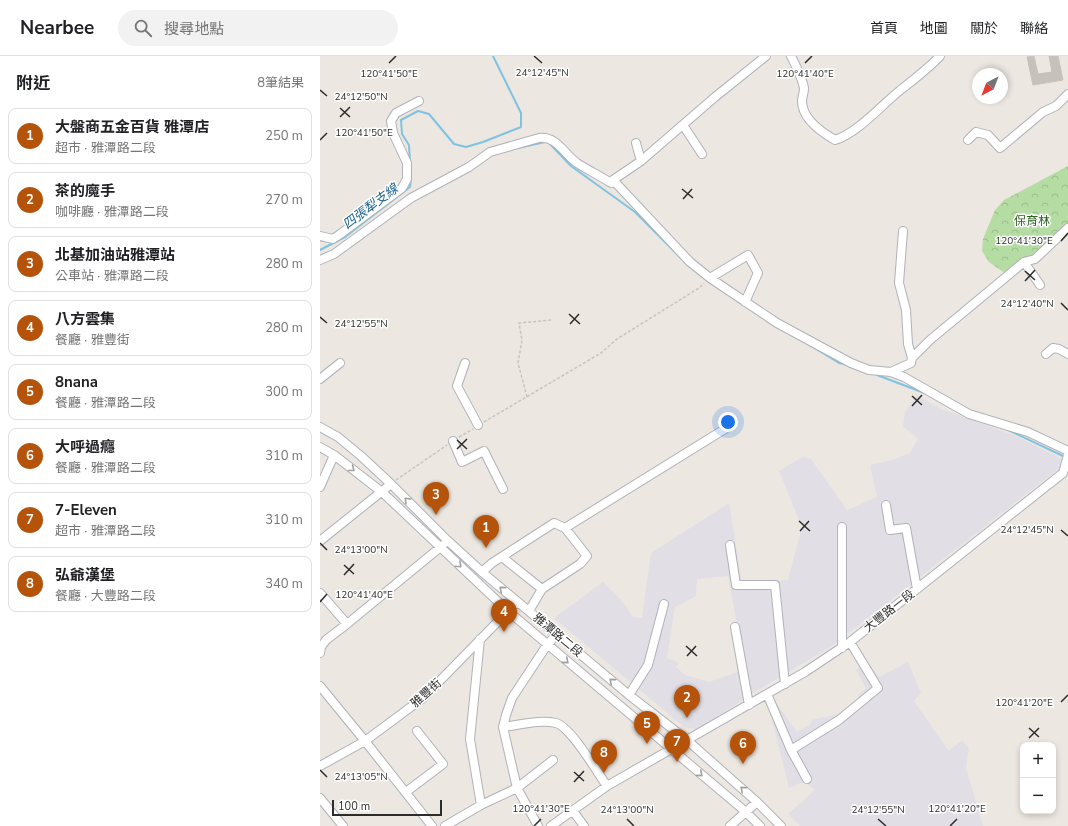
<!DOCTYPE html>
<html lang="zh-TW">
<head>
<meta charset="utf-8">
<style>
	body { margin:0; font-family:"Nunito Sans","Noto Sans TC",sans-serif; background:#f2f2f2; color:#202124 }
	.controls { position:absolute; right:12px; bottom:12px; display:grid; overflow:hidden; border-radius:8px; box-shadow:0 2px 6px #0003 }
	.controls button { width:36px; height:36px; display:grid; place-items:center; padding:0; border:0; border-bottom:1px solid #e0e0e0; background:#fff; color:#202124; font:20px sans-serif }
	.compass { position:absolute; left:652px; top:12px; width:36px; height:36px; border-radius:50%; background:#fff; box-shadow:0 2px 6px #0003; rotate:222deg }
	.scale { position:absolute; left:12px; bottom:10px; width:110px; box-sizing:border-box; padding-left:4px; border:2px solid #2c2c2c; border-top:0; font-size:11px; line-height:14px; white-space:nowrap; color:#2c2c2c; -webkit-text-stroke:3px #fff; paint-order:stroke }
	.you { position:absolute; left:408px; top:366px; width:14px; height:14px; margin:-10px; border:3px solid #fff; border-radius:50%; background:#1a73e8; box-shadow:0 0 0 6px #1a73e833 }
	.badge { display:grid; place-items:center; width:26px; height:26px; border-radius:50%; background:#b45309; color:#fff; font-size:13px; font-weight:700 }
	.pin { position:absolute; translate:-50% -33px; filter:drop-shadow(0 1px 2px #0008) }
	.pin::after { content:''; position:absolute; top:21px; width:14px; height:12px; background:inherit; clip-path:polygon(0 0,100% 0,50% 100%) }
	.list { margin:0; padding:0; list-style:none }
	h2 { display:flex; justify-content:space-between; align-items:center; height:52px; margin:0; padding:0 16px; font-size:17px }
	h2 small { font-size:13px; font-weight:400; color:#757577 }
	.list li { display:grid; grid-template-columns:26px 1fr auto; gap:12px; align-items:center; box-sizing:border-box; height:56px; margin:0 8px 8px; padding:0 8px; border:1px solid #e0e0e0; border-radius:8px }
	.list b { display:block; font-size:15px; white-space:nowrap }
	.list p { margin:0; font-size:13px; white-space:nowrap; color:#757577 }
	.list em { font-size:13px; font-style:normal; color:#757577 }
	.icon { flex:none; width:22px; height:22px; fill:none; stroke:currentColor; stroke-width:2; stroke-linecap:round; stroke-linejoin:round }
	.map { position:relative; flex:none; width:748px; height:770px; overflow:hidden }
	header { display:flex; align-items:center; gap:24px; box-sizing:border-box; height:56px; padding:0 20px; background:#fff; border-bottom:1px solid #e0e0e0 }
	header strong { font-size:19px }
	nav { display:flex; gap:22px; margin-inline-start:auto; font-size:14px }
	.search { width:280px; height:36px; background:#f2f2f2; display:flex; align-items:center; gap:10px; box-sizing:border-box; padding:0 14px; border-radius:22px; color:#757577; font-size:15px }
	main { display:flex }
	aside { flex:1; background:#fff }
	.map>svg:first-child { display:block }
	.industrial { fill:#e1dfe5 }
	.forest { fill:url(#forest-crowns) }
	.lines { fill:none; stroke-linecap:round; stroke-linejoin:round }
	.stream { stroke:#7fc3e2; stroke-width:2 }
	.building { fill:#c5c1bb; stroke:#c7c3ba }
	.minor-casing { stroke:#b0b1bb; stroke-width:10 }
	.path { stroke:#c4c4c4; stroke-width:1.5; stroke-dasharray:3 2; stroke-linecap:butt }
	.minor { stroke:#fff; stroke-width:8 }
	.oneway { stroke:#a0a0a0 }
	.ticks { fill:none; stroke:#2c2c2c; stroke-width:1.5 }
	.labels { text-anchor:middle; stroke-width:3; stroke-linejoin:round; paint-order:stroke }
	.park-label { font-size:12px; fill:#2d6223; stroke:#fff }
	.street-label { font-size:12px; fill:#2c2c2c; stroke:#fff }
	.water-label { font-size:13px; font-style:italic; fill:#1d638f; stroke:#fff }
	.ticks-label { font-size:10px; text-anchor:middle; fill:#2c2c2c; stroke:#fff; stroke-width:3; stroke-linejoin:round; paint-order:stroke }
</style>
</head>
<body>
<header>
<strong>Nearbee</strong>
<div class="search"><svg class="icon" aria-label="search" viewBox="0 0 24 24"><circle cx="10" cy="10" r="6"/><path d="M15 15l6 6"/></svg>搜尋地點</div>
<nav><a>首頁</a><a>地圖</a><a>關於</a><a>聯絡</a></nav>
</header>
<main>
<aside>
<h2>附近<small>8筆結果</small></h2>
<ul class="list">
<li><span class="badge">1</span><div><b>大盤商五金百貨 雅潭店</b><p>超市 · 雅潭路二段</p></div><em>250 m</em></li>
<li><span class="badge">2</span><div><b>茶的魔手</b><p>咖啡廳 · 雅潭路二段</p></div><em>270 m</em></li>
<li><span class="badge">3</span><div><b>北基加油站雅潭站</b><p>公車站 · 雅潭路二段</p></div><em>280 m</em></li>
<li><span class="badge">4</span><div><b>八方雲集</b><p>餐廳 · 雅豐街</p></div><em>280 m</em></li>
<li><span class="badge">5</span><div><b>8nana</b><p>餐廳 · 雅潭路二段</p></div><em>300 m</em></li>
<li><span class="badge">6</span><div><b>大呼過癮</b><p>餐廳 · 雅潭路二段</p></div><em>310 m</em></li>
<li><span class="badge">7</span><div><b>7-Eleven</b><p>超市 · 雅潭路二段</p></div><em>310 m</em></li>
<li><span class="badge">8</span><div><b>弘爺漢堡</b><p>餐廳 · 大豐路二段</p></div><em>340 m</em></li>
</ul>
</aside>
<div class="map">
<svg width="748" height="770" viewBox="0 0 748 770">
	<defs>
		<pattern id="forest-crowns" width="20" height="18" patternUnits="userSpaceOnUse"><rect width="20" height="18" fill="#b4dca3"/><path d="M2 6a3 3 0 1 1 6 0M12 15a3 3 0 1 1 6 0" fill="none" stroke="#9bbd8c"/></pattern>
	</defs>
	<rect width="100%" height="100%" fill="#ece7e0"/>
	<!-- industrial -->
	<path class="industrial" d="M597 339 621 353 696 380 742 403V410L512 590 430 639 408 520 377 523 376 540 355 551 347 602 359 607 356 611 365 619 389 626 423 614 424 643 377 674 364 671 234 562 283 526 303 546 313 561 322 562 331 497 409 447 422 527 468 524 482 471 459 415 482 401 491 403 527 454 557 441 550 409 572 404 590 397 598 383 583 370 585 356Z
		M548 606 559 621 588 606 601 637 594 645 629 695 642 684 649 692 646 712 663 770H480L468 758 495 734 484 726 469 732 447 644 452 641 477 676 491 668 492 664 540 653 538 640 546 632 536 614Z"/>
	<!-- forest -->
	<path class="forest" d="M748 110V177L686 218 669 206 662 195 663 183 675 154 684 144Z"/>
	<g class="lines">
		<!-- stream -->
		<path class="stream" d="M230 88 251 110 315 156 366 207
			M198 92 225 86
			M90 106 89 89 82 78 81 64 98 55 109 58 134 88 146 91 163 86 201 71V57L173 0
			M0 194 25 181 90 131 91 123
			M415 243 423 249
			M493 291 519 307 528 309
			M557 319 607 338
			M686 373 745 401"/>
	</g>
	<!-- building -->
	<path class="building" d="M714 0 718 18 732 16 729 0H738L743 24 713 29 707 1Z"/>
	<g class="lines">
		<defs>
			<path id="minor" d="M471 0C476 10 482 21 484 32 484 37 482 41 482 45 482 63 501 76 515 84 537 77 560 51 578 36 593 24 608 13 620 0
				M363 69 382 98
				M648 84 656 76 668 79 680 92 723 56 736 50 748 38
				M316 87 321 105
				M293 124 321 105 395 41 446 0
				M0 180 13 183 19 179 82 132 87 123V107L73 77 71 65 76 57 99 45
				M0 204 14 198 91 142 149 111 170 96 219 82C237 80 244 98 257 107 268 114 280 120 291 127L293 124 370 206 390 222 457 267 531 307 549 314 571 316 584 321 649 358 708 376 748 395
				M704 206 720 229
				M390 222 428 199 438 217 425 246
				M726 298 733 292 739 293 748 298
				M592 302 610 284 704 206 715 203 748 172
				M145 307 137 330 158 369
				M571 316 591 307 592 302 588 288 586 254 579 227 583 175
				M0 323 20 307
				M0 371 18 381 41 400 71 428 127 484 162 516 309 639 367 684 437 746 461 770
				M133 385 142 406 164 395 183 433
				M0 391 14 399 62 436 188 555 426 756 440 770
				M0 431 14 399
				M566 449 570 474 586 472 597 533
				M0 485 71 428
				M410 489 416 529H455L465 628
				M182 501 222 533
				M162 516 172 507 234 467 245 472 408 371
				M0 537 27 568
				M209 555 222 533 260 508 267 500 245 472
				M415 571 429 649
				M160 583 150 683 161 749
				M522 592V471
				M0 597 1 591 6 584 27 568 123 489
				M0 630 45 685 112 770
				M447 638 471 694 519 664 558 632 530 586
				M309 639 328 609 344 548
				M183 671C200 669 220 663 236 667 251 671 277 716 287 730
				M471 694 487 723
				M0 710 45 685 103 642 197 546
				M86 736 123 708 97 675
				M0 742 23 770
				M253 755 264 770
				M125 770 161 749 197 732 233 704
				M218 770 197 732 183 671 186 659 192 642 227 589 237 578
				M231 770 287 730 485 616 530 586 743 417 748 399
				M410 770 437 746"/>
		</defs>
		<!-- minor casing -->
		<use href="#minor" class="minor-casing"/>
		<!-- path -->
		<path class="path" d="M207 341 198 307 202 284 199 267 232 264
			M164 366 281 297 297 283 379 232 384 227
			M139 381 153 373
			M76 424 127 389"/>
		<!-- minor -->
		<use href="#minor" class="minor"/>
	</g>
	<!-- one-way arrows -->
	<defs><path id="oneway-chevron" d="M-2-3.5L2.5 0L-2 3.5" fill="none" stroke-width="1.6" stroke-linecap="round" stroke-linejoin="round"/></defs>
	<g class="oneway">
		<use href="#oneway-chevron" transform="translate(32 413) rotate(38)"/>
		<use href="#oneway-chevron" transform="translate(87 444) rotate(-135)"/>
		<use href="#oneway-chevron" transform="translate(139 509) rotate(43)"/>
		<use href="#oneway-chevron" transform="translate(182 533) rotate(-140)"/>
		<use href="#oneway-chevron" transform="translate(246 605) rotate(40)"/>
		<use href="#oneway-chevron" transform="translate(292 625) rotate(-140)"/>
		<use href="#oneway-chevron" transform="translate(380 718) rotate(40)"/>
		<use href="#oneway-chevron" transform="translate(423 733) rotate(-138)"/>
	</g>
	<!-- ticks -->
	<path class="ticks" d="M214 0 222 7M69 7 76 0M485 7 492 0M0 34 7 40M20 52 30 61M20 61 30 51M0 84 7 77M362 133 373 142M363 143 372 133M741 185 748 177M705 215 715 224M705 225 715 214M741 247 748 254M249 258 260 268M0 261 7 267M250 268 259 258M592 340 602 349M592 350 602 339M137 384 147 393M137 393 147 383M479 465 490 475M741 474 748 480M480 475 489 465M0 487 7 494M24 509 34 518M24 519 34 508M0 546 7 538M366 590 377 600M367 600 376 590M741 646 748 639M709 672 719 681M709 682 719 672M0 714 7 721M254 716 264 725M254 726 264 715M307 763 314 770M558 763 566 770M214 770 221 763M630 770 637 763"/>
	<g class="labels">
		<!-- park labels -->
		<g class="park-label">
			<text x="712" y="169">保育林</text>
		</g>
		<!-- street labels -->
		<g class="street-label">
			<text transform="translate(569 555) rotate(-38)" y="4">大豐路一段</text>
			<text transform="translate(238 579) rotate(40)" y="4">雅潭路二段</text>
			<text transform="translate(106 637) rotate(-42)" y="4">雅豐街</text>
		</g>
		<!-- water labels -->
		<g class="water-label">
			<text transform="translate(50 150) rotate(-37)" y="5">四張犁支線</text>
		</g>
	</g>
	<g class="ticks-label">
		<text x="222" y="20">24°12'45"N</text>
		<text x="69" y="21">120°41'50"E</text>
		<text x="485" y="21">120°41'40"E</text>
		<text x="41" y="44">24°12'50"N</text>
		<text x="44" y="80">120°41'50"E</text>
		<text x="704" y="188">120°41'30"E</text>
		<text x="707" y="251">24°12'40"N</text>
		<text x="41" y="271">24°12'55"N</text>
		<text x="707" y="477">24°12'45"N</text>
		<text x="41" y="497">24°13'00"N</text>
		<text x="44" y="542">120°41'40"E</text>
		<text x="704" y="650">120°41'20"E</text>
		<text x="41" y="724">24°13'05"N</text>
		<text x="221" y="756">120°41'30"E</text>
		<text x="637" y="756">120°41'20"E</text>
		<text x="307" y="757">24°13'00"N</text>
		<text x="558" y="757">24°12'55"N</text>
	</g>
</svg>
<div class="controls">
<button>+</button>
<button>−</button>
</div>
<svg class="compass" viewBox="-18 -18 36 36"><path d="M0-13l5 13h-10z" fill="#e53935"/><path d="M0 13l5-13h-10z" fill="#757577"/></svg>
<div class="scale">100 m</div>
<div class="you"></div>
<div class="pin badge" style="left:166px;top:492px">1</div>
<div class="pin badge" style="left:367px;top:662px">2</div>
<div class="pin badge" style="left:116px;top:459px">3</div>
<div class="pin badge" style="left:184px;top:576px">4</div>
<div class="pin badge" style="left:327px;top:688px">5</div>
<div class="pin badge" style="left:423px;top:708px">6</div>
<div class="pin badge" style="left:357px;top:706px">7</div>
<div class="pin badge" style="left:284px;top:717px">8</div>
</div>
</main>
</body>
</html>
